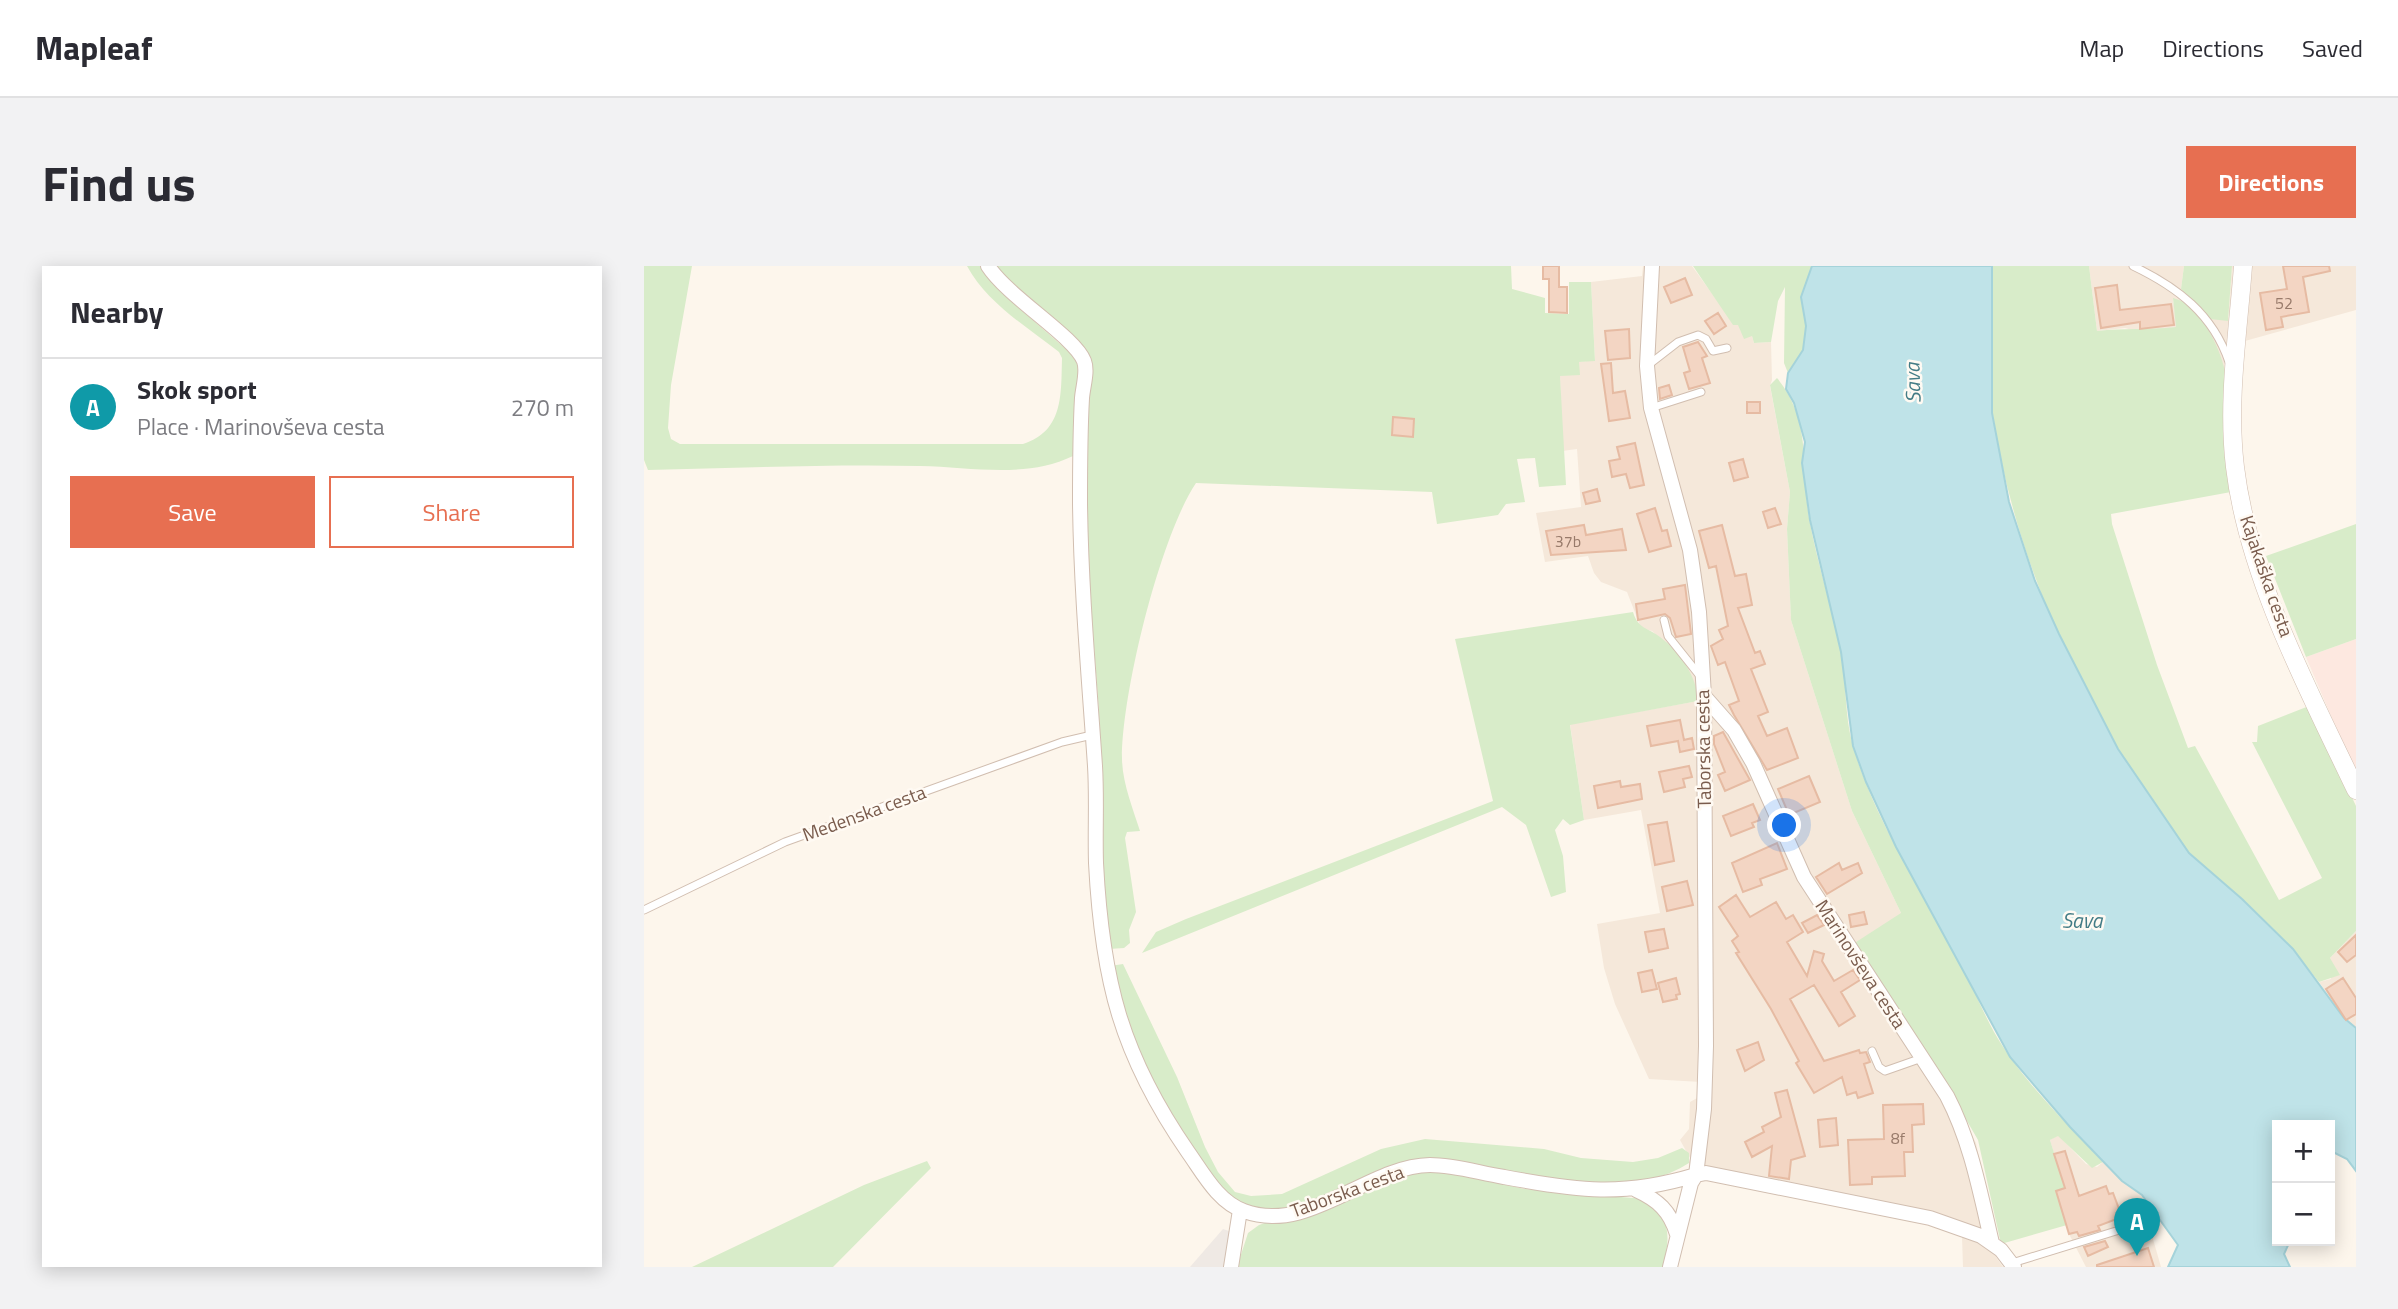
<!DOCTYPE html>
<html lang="en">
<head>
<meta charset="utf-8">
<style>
	body { margin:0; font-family:"Titillium Web",sans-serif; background:#f2f2f3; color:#2b2b33 }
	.controls { position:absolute; right:21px; bottom:21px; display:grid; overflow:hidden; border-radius:0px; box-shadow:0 4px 18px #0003 }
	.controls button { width:63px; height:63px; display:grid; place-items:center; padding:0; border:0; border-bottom:2px solid #e1e1e2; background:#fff; color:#2b2b33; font:35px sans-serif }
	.you { position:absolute; left:1141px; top:560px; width:24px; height:24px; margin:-18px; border:5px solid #fff; border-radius:50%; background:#1a73e8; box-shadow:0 0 0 10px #1a73e833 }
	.badge { display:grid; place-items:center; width:46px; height:46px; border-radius:50%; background:#e76f51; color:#fff; font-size:23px; font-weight:700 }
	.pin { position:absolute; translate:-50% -58px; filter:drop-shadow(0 2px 4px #0008) }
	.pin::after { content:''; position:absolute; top:37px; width:24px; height:21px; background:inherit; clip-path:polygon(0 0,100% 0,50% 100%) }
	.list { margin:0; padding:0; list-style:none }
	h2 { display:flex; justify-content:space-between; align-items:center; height:91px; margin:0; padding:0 28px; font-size:30px }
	h2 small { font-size:23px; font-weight:400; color:#7c7c81 }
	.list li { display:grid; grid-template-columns:46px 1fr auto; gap:21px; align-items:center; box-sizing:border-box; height:98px; padding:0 28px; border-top:2px solid #e1e1e2 }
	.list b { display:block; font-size:26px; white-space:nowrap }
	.list p { margin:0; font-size:23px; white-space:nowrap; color:#7c7c81 }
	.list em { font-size:23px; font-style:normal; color:#7c7c81 }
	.actions { display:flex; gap:14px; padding:21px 28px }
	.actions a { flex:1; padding:16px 0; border:2px solid #e76f51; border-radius:0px; text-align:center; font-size:24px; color:#e76f51 }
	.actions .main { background:#e76f51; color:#fff }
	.map { position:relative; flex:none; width:1712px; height:1001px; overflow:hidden; border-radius:0px }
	header { display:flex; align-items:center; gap:42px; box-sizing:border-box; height:98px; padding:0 35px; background:#fff; border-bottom:2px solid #e1e1e2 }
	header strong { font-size:33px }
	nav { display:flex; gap:38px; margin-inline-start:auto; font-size:24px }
	.intro { display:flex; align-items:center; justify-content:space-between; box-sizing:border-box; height:168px; padding:0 42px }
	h1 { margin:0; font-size:49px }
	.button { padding:18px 32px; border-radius:0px; background:#e76f51; color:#fff; font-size:24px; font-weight:700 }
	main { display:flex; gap:42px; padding:0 42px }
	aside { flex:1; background:#fff; border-radius:0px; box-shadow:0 4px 18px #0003 }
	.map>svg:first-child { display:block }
	.residential { fill:#f5e8da }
	.commercial { fill:#fde8e0 }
	.industrial { fill:#efe9e4 }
	.green { fill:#d8ecc9 }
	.water { fill:#bfe3e8; stroke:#a5d3da; stroke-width:2 }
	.building { fill:#f3d5c3; stroke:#e6bba3; stroke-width:2 }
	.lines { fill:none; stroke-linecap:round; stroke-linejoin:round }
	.service-casing { stroke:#d1beb0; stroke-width:9 }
	.minor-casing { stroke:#d1beb0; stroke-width:16 }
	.tertiary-casing { stroke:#d1beb0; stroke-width:19 }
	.service { stroke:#fff; stroke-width:7 }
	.minor { stroke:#fff; stroke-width:14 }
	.tertiary { stroke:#fff; stroke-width:18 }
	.labels { text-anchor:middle; stroke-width:5; stroke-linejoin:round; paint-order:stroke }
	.number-label { font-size:16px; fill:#987a6a }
	.street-label { font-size:19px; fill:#7a5c4d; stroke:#fffaf3 }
	.water-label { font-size:21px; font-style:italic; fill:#437c86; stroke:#fffaf3 }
</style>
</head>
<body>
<header>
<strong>Mapleaf</strong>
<nav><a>Map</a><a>Directions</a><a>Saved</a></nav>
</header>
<div class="intro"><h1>Find us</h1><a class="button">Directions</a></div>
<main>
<aside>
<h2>Nearby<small></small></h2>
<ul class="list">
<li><span class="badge" style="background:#0f9aa8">A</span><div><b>Skok sport</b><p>Place · Marinovševa cesta</p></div><em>270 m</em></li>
</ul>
<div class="actions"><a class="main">Save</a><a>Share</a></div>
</aside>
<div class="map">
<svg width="1712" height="1001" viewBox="0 0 1712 1001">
	<rect width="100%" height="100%" fill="#fdf6ec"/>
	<!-- residential -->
	<path class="residential" d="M999 0H1048L1077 40 1108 70 1110 77 1127 76 1128 114 1126 120 1146 226 1143 263 1147 354 1208 545 1257 647 1293 803 1332 877 1349 958 1352 991 1359 1001H1319L1318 971 1301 962 1065 914 1045 897 1046 892 1036 874 1045 863 1046 836 1055 831 1057 816 1005 813 971 738 960 702 953 658 1016 647 997 544 940 554 926 458 1054 435 1030 385 1008 365 997 362 983 326 957 316 950 307 944 290 901 296 892 247 937 241 933 183 918 185 916 110 935 96 951 94 947 16 998 10Z
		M1445 0H1540L1537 23 1584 55 1588 0H1712V44L1601 75 1588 72 1581 107 1556 53 1543 39 1529 33 1533 61 1495 66 1481 62 1453 65Z
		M1712 665V762L1700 752 1675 716 1687 713 1686 692Z
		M1414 869 1442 898 1453 901 1459 896 1498 929 1511 947 1509 973 1517 1001H1442L1425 968 1412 925 1420 922 1406 874Z"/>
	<!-- commercial -->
	<path class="commercial" d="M1712 373V509L1662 391Z"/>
	<!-- industrial -->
	<path class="industrial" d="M579 963 588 966 580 1001H546Z"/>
	<!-- green -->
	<path class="green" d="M0 0H48L27 119 24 162 27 173 36 178H379C420 165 417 128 418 92L415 86C383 61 343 37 323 0H337L361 30 431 91 436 101 429 190C381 213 328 201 276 200 186 198 95 202 4 204L0 194Z
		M352 0H867L868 23 901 32V47L925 48V16H947L951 95 935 96 936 109 916 110 922 219 895 221 891 192 873 193 881 236 862 238 854 249 793 258 788 226 552 217C516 271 478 426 478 492 478 516 489 543 496 565L483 566 481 572 492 646 485 664 486 677 480 682 465 683 456 600 455 445 441 264 440 209 446 96 370 23Z
		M1049 0H1168L1157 31 1162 61 1159 84 1144 107 1140 97 1141 21 1134 35 1127 76 1110 77 1108 70 1100 73 1094 59H1089Z
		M1348 0H1445L1453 65C1480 62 1505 64 1532 61L1529 32C1555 37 1576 81 1581 105 1588 144 1585 187 1587 226L1467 248 1468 258 1513 399 1544 482 1551 480 1635 634 1678 612 1608 476H1613L1614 460 1665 440 1712 540V665L1686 692 1696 709 1675 716C1649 683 1622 654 1591 627 1577 613 1555 601 1543 585 1447 457 1373 308 1349 149 1341 101 1345 48 1348 0Z
		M1540 0H1588L1584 55 1566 53 1537 23Z
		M1133 112C1168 154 1157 201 1165 252 1173 297 1188 341 1197 386 1203 417 1200 449 1209 480 1229 548 1268 610 1303 670 1321 701 1333 735 1350 766 1376 812 1422 857 1459 896L1448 902 1414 870 1406 874 1421 922 1412 925 1423 959 1357 978 1334 874 1293 803 1209 678 1257 647 1208 545 1147 354 1143 263 1146 226 1126 119Z
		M1712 258V373L1662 391 1622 290Z
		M989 346C994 363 1003 361 1016 371 1036 386 1053 410 1054 435L926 459 940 554 926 559 919 553 911 564 919 590 922 626 907 631 882 559 858 541 498 687 512 666 542 653 849 535 811 373Z
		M479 698 533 811 561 881 574 906 591 926 607 930 638 928 737 883 781 873 900 883 937 892 989 896 1014 892 1038 882 1045 887V897C986 935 907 913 844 901 821 897 799 891 776 893 713 899 656 967 591 935 565 922 494 793 482 761 475 742 471 720 466 700Z
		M283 895 287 902 189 1001H48L220 919Z
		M795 905 881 923 1001 933C1028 951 1026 973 1019 1001H593L604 967 615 959 766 906Z"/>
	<!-- water -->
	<path class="water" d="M1168 0H1348V147L1365 236 1391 315 1415 368 1474 483 1545 587 1598 633 1649 683 1700 752 1712 762V905L1703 893 1689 886 1686 889V859H1633V975H1646L1640 988 1646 1001H1524L1534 979 1498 929 1478 915 1426 861 1366 791 1252 581 1222 516 1209 480 1197 386 1166 254 1158 197 1161 176 1150 137 1142 123 1144 107 1159 84 1162 60 1157 31Z"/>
	<!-- building -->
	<path class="building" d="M899 0H915V21H923V47L905 46V13H899Z
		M1639 0H1685L1686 5 1659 11 1665 46 1637 51 1639 61 1622 64 1616 27 1643 23Z
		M1041 12 1048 29 1027 37 1020 21Z
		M1473 19 1476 44 1527 38 1530 59 1496 63V56L1457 62 1451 22Z
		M1074 47 1082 60 1070 68 1061 55Z
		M985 63 986 92 964 94 961 65Z
		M1054 76 1063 90 1058 92 1066 117 1045 123 1040 107 1046 105 1039 81Z
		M967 97 969 127 981 125 986 152 965 155 957 98Z
		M1025 119 1028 129 1016 133 1015 122Z
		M1103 136H1116V147H1103Z
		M749 151 770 153 769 171 748 169Z
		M991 177 1000 219 986 222 982 208 968 211 965 195 976 193 973 181Z
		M1099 193 1104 211 1090 215 1085 197Z
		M953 223 956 235 942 238 939 227Z
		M1011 242 1018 265 1023 264 1027 280 1005 286 993 248Z
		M1131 242 1137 258 1124 262 1119 246Z
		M940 259 942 269 978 263 982 284 907 289 902 265Z
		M1078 259 1091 310 1102 308 1108 339 1094 342 1111 387 1116 385 1121 398 1107 403 1124 446 1114 450 1123 470 1143 462 1154 492 1123 504 1090 449 1085 439 1095 435 1081 396 1074 399 1067 380 1079 373 1075 364 1084 360 1072 300 1065 302 1055 265Z
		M1041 319 1047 368 1032 371 1026 352 1021 348 994 354 992 338 1021 333 1019 323Z
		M1036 454 1040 474 1048 472 1050 483 1036 486 1034 475 1007 480 1003 460Z
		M1079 466 1106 514 1081 525 1074 509 1081 506 1070 478V470Z
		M1045 500 1048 511 1039 513 1041 521 1020 526 1015 506Z
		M1165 510 1176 536 1145 549 1134 523Z
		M976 515 977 521 996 518 998 533 954 542 950 520Z
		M1109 538 1116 554 1108 557 1110 561 1087 570 1079 550Z
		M1023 556 1030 595 1011 599 1004 559Z
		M1133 577 1143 603 1116 613 1118 619 1099 626 1088 597Z
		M1195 597 1198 604 1214 597 1218 607 1183 628 1172 611Z
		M1043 615 1049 639 1023 645 1018 621Z
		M1092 629 1106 651 1132 636 1142 653 1149 649 1159 666 1143 676 1163 710 1170 685 1180 688 1178 695 1190 715 1209 704 1216 714 1197 726 1211 750 1195 760 1170 719 1146 733 1180 795 1215 784 1216 787 1222 786 1226 796 1220 798 1229 827 1214 832 1212 826 1203 829 1198 811 1170 827 1152 797 1155 795 1127 743 1092 687 1095 686 1088 675 1094 670 1075 641Z
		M1220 646 1223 658 1207 661 1205 649Z
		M1173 649 1180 659 1164 667 1158 657Z
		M1020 663 1024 682 1005 686 1001 666Z
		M1712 669V689L1703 696 1694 686Z
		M1008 704 1013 723 998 726 994 707Z
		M1032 712 1036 728 1032 729 1033 733 1019 736 1014 717Z
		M1699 712 1712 732V748L1702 754 1682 723Z
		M1114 776 1120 794 1101 805 1093 784Z
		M1143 824 1161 890 1147 894 1145 913 1125 910 1128 880 1108 891 1101 876 1120 866 1118 861 1137 851 1131 827Z
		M1279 838 1280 858 1268 859 1269 886H1260L1261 910 1228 911V918L1206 919 1204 874 1240 873 1239 839Z
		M1192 852 1194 879 1176 881 1174 854Z
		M1421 885 1435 930 1462 920 1465 928 1469 927 1478 951 1454 960 1456 964 1435 970 1433 966 1425 968 1412 925 1421 922 1410 888Z
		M1461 975 1464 981 1444 990 1440 981Z
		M1504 982 1510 1001H1453V999Z"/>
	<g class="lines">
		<defs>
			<path id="service" d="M1489 0C1533 21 1569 48 1585 96
				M1003 100 1034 76 1054 69 1062 73 1069 85 1083 82
				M1007 142 1057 126
				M1020 354 1024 370 1056 410
				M0 644 141 576 418 476 448 469
				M1228 785 1235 801 1241 805 1278 792
				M1368 997 1498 957"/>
			<path id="minor" d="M344 0C364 31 431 71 440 95 444 105 439 120 438 132 436 167 436 202 436 237 437 324 445 412 451 500 453 532 451 565 452 597 458 714 477 789 544 886 559 907 574 936 600 945 665 969 723 900 786 899 811 899 835 907 860 911 934 925 979 931 1052 909L1060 843 1062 780 1060 430 1055 346 1046 284 1007 142 1003 100 1008 0
				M1060 430 1090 464 1109 497 1160 611 1303 830C1327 876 1336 926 1348 977
				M992 924C1014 934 1026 945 1033 968
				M587 1001 596 944
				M1026 1001 1047 917 1052 909 1062 907 1286 952 1337 970 1357 984 1370 1001"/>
			<path id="tertiary" d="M1599 0C1594 67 1583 135 1591 201 1604 311 1665 425 1712 524"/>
		</defs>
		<!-- service casing -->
		<use href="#service" class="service-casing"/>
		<!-- minor casing -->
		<use href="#minor" class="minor-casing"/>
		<!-- tertiary casing -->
		<use href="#tertiary" class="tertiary-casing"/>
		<!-- service -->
		<use href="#service" class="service"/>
		<!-- minor -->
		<use href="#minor" class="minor"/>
		<!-- tertiary -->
		<use href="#tertiary" class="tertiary"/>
	</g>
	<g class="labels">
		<!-- number labels -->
		<g class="number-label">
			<text x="1640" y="43">52</text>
			<text x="924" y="281">37b</text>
			<text x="1254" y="878">8f</text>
		</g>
		<!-- street labels -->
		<g class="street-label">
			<text transform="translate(1623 310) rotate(71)" y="7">Kajakaška cesta</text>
			<text transform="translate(1059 483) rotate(-91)" y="7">Taborska cesta</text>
			<text transform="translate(220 547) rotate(-20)" y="7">Medenska cesta</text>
			<text transform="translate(1217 698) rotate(57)" y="7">Marinovševa cesta</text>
			<text transform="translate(703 925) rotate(-20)" y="7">Taborska cesta</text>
		</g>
		<!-- water labels -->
		<g class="water-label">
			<text transform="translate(1269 117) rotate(-92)" y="7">Sava</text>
			<text x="1438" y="662">Sava</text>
		</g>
	</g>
</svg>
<div class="controls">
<button>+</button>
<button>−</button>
</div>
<div class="you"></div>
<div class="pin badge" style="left:1493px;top:990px;background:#0f9aa8">A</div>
</div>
</main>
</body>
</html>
